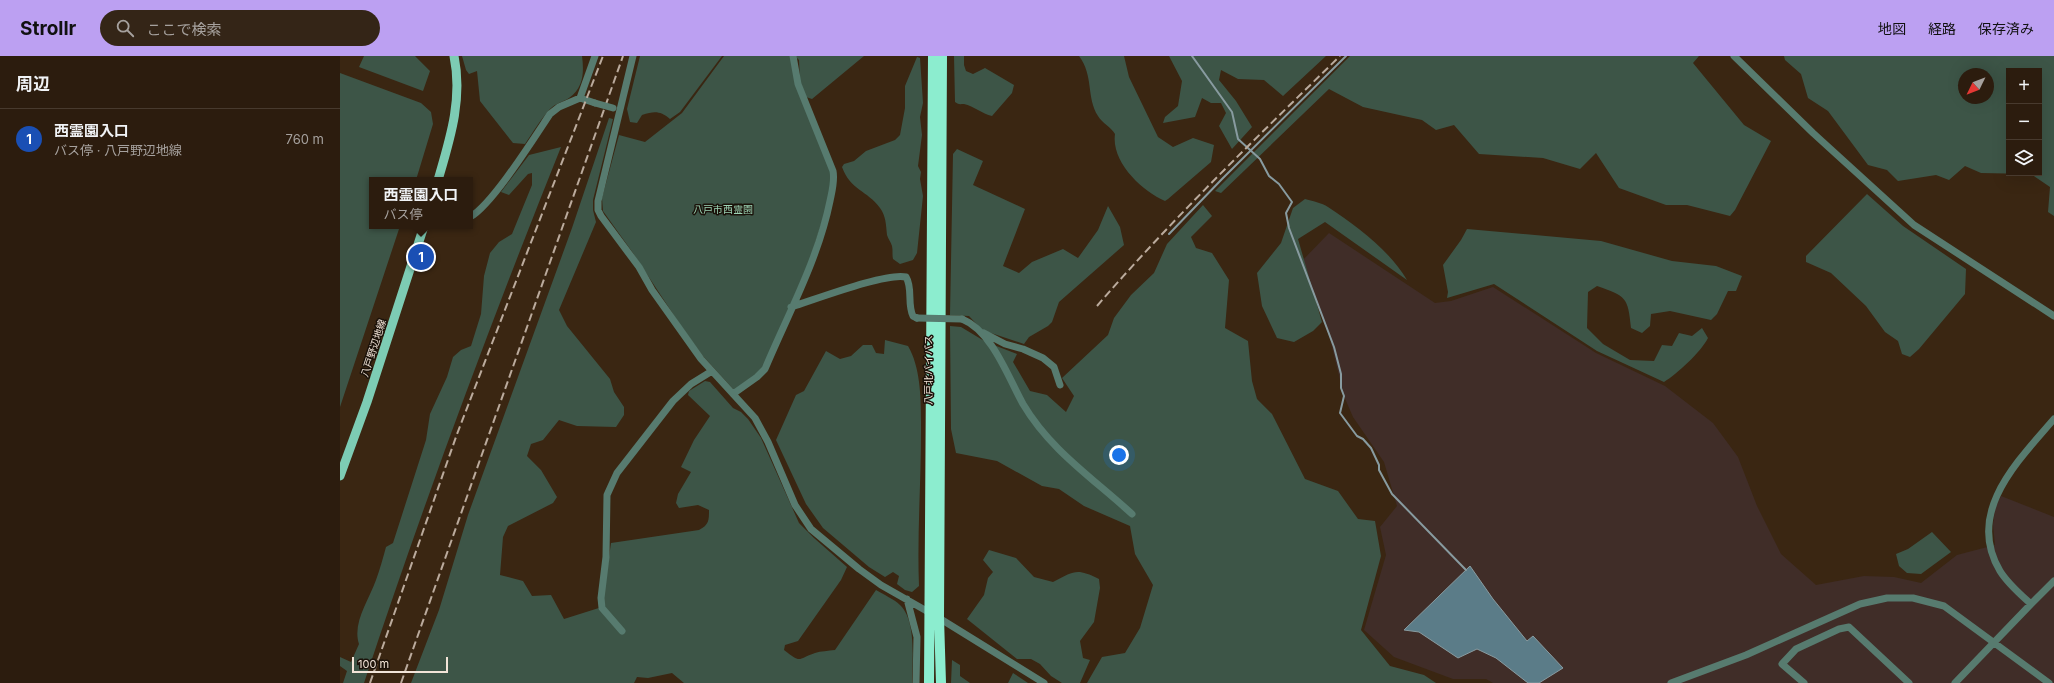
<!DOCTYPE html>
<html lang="ja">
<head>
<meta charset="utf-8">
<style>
	body { margin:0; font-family:Inter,"Noto Sans JP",sans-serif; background:#342517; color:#f1f3f6 }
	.controls { position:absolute; right:12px; top:12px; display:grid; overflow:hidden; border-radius:0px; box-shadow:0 4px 16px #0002 }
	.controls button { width:36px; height:36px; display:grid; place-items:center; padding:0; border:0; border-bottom:1px solid #483a2e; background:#2c1c0e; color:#f1f3f6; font:20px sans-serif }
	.compass { position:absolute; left:1618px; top:12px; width:36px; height:36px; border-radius:50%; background:#2c1c0e; box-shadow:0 4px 16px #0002; rotate:227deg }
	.scale { position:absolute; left:12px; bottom:10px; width:96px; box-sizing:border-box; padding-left:4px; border:2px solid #f2e4d8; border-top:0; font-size:11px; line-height:14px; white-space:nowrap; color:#f2e4d8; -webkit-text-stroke:3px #1a1109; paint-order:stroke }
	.you { position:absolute; left:779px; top:399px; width:14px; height:14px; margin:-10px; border:3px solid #fff; border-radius:50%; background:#1a73e8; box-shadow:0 0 0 6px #1a73e833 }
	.badge { display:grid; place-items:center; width:26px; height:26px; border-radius:50%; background:#bca0f2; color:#fff; font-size:13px; font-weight:700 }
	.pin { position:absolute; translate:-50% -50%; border:2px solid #fff; box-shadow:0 1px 4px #0006 }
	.popup { position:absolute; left:29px; top:121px; width:104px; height:52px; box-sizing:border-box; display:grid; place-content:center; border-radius:0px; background:#2c1c0e; filter:drop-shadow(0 1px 3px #0005); font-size:13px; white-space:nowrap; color:#a6a19e }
	.popup b { font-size:15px; color:#f1f3f6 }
	.popup::after { content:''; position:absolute; left:50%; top:100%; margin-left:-8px; border:8px solid transparent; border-top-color:#2c1c0e }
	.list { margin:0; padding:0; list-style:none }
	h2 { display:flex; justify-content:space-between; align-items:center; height:52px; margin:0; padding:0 16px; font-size:17px }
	h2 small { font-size:13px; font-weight:400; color:#a6a19e }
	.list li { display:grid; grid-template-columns:26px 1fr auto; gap:12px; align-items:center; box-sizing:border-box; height:60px; padding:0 16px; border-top:1px solid #483a2e }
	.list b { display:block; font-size:15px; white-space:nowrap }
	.list p { margin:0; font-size:13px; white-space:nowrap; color:#a6a19e }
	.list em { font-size:13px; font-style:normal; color:#a6a19e }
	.icon { flex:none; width:22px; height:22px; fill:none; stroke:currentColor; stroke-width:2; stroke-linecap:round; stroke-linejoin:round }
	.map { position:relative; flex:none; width:1714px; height:627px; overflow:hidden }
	header { display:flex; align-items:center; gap:24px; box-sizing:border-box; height:56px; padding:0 20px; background:#bca0f2; color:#111 }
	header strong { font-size:19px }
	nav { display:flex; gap:22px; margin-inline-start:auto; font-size:14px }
	.search { width:280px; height:36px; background:#342517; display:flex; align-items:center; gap:10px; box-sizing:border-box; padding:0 14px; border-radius:22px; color:#a6a19e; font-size:15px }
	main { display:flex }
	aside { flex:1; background:#2c1c0e }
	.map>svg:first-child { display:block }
	.industrial { fill:#402d28 }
	.green { fill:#3d5547; fill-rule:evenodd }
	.water { fill:#5b7c88; stroke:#889ba0 }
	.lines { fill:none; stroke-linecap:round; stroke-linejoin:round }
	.stream { stroke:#889ba0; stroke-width:2 }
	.minor { stroke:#577b6f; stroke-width:7 }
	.major { stroke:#7dccb4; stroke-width:9 }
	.highway { stroke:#8cedcf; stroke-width:10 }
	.rail { stroke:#bbab9d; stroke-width:2; stroke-dasharray:8 4; stroke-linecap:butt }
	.minor-bridge { stroke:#577b6f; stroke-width:7 }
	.labels { text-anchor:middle; stroke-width:3; stroke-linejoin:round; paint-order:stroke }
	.park-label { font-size:10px; fill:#9dd4b5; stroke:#1a1109 }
	.street-label { font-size:10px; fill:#f2e4d8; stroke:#1a1109 }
</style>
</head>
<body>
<header>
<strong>Strollr</strong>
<div class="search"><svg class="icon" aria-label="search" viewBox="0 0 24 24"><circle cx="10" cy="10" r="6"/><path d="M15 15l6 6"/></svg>ここで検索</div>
<nav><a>地図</a><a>経路</a><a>保存済み</a></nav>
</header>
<main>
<aside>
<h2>周辺<small></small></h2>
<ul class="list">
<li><span class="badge" style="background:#1a4fb4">1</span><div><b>西霊園入口</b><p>バス停 · 八戸野辺地線</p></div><em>760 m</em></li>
</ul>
</aside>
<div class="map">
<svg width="1714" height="627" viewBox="0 0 1714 627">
	<rect width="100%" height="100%" fill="#3a2612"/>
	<!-- industrial -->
	<path class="industrial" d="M989 177 1095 247 1111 245 1153 231 1256 297 1325 330 1373 367 1398 401 1417 450 1441 498 1476 529 1524 520 1554 521 1581 527 1617 499 1655 489 1653 469 1655 452 1661 440 1714 461V627H1153L1146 623H1113L1054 601 1024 574 1046 499 1040 471 1057 450 1044 406 1013 361 1004 340 989 279 961 206Z"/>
	<!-- green -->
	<path class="green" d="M24 0H75L90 15 83 35 19 11Z
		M122 0H242C244 15 244 32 229 42 223 46 216 47 210 53 201 63 193 76 185 88L173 87 140 45 137 15 129 18 126 14Z
		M300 0H382L340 56 330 63C320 55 315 55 302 59L297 67 290 66 287 53Z
		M384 0H451L492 118 487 150 469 206 422 314 394 334 363 300 341 270 293 197 263 155 262 142 279 79 305 86 342 57Z
		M455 0H524L472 43 466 41 460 25 459 4Z
		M614 0H624V9L626 15 633 18 645 12 674 29 672 37 652 60C642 58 634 50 624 48 620 48 619 49 615 46Z
		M739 0H784L789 21 818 81 833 91 853 82 874 89 871 106 828 143 825 145C802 135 771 106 775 78 771 71 762 67 758 60 746 41 754 20 739 0Z
		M829 0H986L943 40 924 24 898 23 881 14 879 24 896 45 912 71 892 93 879 70 886 57 881 47H871L862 42 855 61 823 67 825 61 838 50 842 25Z
		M1010 0H1359L1353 7 1404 69 1431 85 1395 154 1390 160 1347 149H1326L1279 132 1256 97 1240 113 1203 102 1139 98 1114 69 1096 74 1082 64 1023 51 989 33 881 137 875 135Z
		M1444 0H1714V160L1708 156 1710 131 1691 118 1641 117 1625 110 1609 124 1596 119 1558 125 1547 114 1528 109 1488 55 1468 42 1461 18 1445 4ZM1669 15H1699V117H1669ZM1624 18H1648V42H1624Z
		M577 1 580 2 583 47 580 61 582 79 578 110 581 116 580 123 583 140 577 197 573 204 560 208 553 203C552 199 553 194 552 190 551 186 548 183 547 179 546 169 546 160 540 152 527 134 511 135 502 111L504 108 514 105 526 95 555 84 560 79 565 52V30Z
		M0 17 81 47 91 56 93 68 76 124H32V170H60L0 351Z
		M269 62 273 63 253 144V154L256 166 219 254 227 270 270 323 274 336 284 351V359L276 371 237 370 219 364 203 384 191 388 187 400 201 414 217 441 213 447 168 470 163 481 160 519 183 525 192 540 211 539 224 563 262 551 271 487 359 474C369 469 369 464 369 454L358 449 339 452 336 447 338 438 351 416 341 411 354 384 370 360 348 339 349 335 365 325 370 326 393 352 401 356 408 363 421 382 459 467 474 482 507 511 501 524 458 585 445 589 444 594C462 608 457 603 475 597 481 595 488 595 495 594L536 534C544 539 554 543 560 549 577 565 572 606 572 627H344L332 617 308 622 297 621 294 627H71L99 554 128 459 232 172Z
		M221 91C150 268 84 446 24 627H3L7 615 0 610V601L11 606 19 588C12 567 29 544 36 524 40 513 43 502 46 491L53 487 86 384 90 358 107 321 113 301 121 294 131 290 141 258 144 220 150 197 159 186 172 178 192 129V117L188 118 169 139 161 136 189 99Z
		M617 93 643 105 633 129 685 153 663 210 679 217 692 206 723 193 738 202 758 174 768 150 780 171 784 189 719 246 712 266 708 270 689 281 684 288 642 274 629 260 610 259 613 98Z
		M1527 138 1563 170 1626 213 1625 238 1579 293 1570 301 1562 298 1558 285 1545 276 1526 250 1491 217 1466 206V200Z
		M965 143C972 145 982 147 988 151 1017 170 1050 195 1067 224L985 166 958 183 982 266 973 275 954 286 937 282 922 250 917 217 941 187 953 152Z
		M863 149 872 160 851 181 856 192 872 197 889 224 885 272 908 285 912 325 917 343 932 358 965 423 998 435 1018 463 1035 465 1041 500 1021 574 1050 610 1084 619 1096 627H747L762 601 785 597 800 572 813 529 795 498 790 470 744 450 719 433 702 430 657 405 616 397 611 373 610 270 621 271 646 286 677 298 673 306 690 335 707 339 726 356 734 340 722 322 768 279 774 262 791 239 814 217 827 188Z
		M1127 173 1261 185 1332 205 1376 210 1402 220 1396 235H1388L1377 258 1371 264 1330 255 1311 258 1310 270 1302 277 1291 272C1288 241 1286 240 1257 230L1248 236 1247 272 1263 288 1290 304 1314 305 1322 289 1332 290 1339 277 1352 280 1362 272 1368 282C1361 296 1337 318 1324 326L1257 295 1154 228 1107 242 1108 236 1103 209 1121 184Z
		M545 284 568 290C582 314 581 349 581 377 581 428 577 479 579 530L572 536 565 534 557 528 559 520 553 516 545 521 529 511 483 472 466 448 436 384 456 339 464 335 486 295 500 303 511 300 523 289H532L536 297 544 298Z
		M1592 476 1611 496 1581 518 1567 517 1559 510 1556 498 1568 493Z
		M649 494 676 502 694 521 713 526C735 515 736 512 759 523L760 532 754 566 740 585 743 602 750 604 740 627H722L711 620 700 608 691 603H677L627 563 644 539 648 522 653 516 643 504Z
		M612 604 620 609V620L630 627H611Z
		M673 617 688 627H668Z"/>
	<!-- water -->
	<path class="water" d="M1130 510 1153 543 1187 585 1193 580 1223 612 1199 627H1188L1156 602 1137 593 1118 602 1079 576 1064 574Z"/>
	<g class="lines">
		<!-- stream -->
		<path class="stream" d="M852 0 892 56 898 83 920 103 929 120 939 128 952 146 946 157 949 172 994 291 1001 318V332L1004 340 1000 357 1017 380 1023 383 1031 392 1039 409V414L1052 438 1126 514
			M829 178 882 123 1006 0"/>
		<!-- minor -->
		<path class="minor" d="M293 0 258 145V154L261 160 299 211 312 234 361 303 415 362 428 386 455 449 471 473 519 513 541 529 599 562 704 627
			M1394 0 1473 77 1574 169 1714 260
			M240 42 255 47
			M130 161C152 149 194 82 210 58L219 51 240 42 255 0
			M451 251C474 244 547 216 566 221 573 232 567 248 573 260L577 262
			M622 263C652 275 668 321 683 348 710 394 754 423 792 458
			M644 277 665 288 683 293 703 302 714 311 720 329
			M393 338 417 321 425 313C448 258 478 204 490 145 492 135 495 125 493 115L458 28 453 0
			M1714 363C1678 405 1625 456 1660 515 1668 528 1680 538 1691 548L1714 525
			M567 543 577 581 576 627
			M282 575 262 552 261 542 266 501 267 439 277 417 333 345 351 328 372 315
			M1331 627 1406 599 1520 548 1547 542H1573L1604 550 1709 627
			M1464 627 1442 608 1456 593 1499 573 1509 571 1569 627
			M1615 627 1691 548"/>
		<!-- major -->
		<path class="major" d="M98 124C110 83 123 43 114 0
			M0 420 27 346 84 170"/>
		<!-- highway -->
		<path class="highway" d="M589 627 593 0
			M601 627 599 562 602 0"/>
		<!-- rail -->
		<path class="rail" d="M757 250C833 162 917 81 1000 0
			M30 627 117 378 263 0
			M61 627 283 0"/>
		<!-- minor-bridge -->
		<path class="minor-bridge" d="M255 47 273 52
			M577 262 622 263"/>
	</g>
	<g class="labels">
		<!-- park labels -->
		<g class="park-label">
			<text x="383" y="157">八戸市西霊園</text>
		</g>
		<!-- street labels -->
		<g class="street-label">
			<text transform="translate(33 292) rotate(-72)" y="4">八戸野辺地線</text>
			<text transform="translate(588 314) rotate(-90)" y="4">八戸北バイパス</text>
		</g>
	</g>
</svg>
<div class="controls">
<button>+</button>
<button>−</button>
<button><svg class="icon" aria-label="layers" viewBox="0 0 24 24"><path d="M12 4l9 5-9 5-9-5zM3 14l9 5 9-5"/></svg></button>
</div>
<svg class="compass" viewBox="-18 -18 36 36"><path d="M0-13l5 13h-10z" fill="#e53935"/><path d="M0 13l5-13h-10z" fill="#a6a19e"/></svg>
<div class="scale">100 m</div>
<div class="you"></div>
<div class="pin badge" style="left:81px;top:201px;background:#1a4fb4">1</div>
<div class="popup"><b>西霊園入口</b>バス停</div>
</div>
</main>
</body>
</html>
